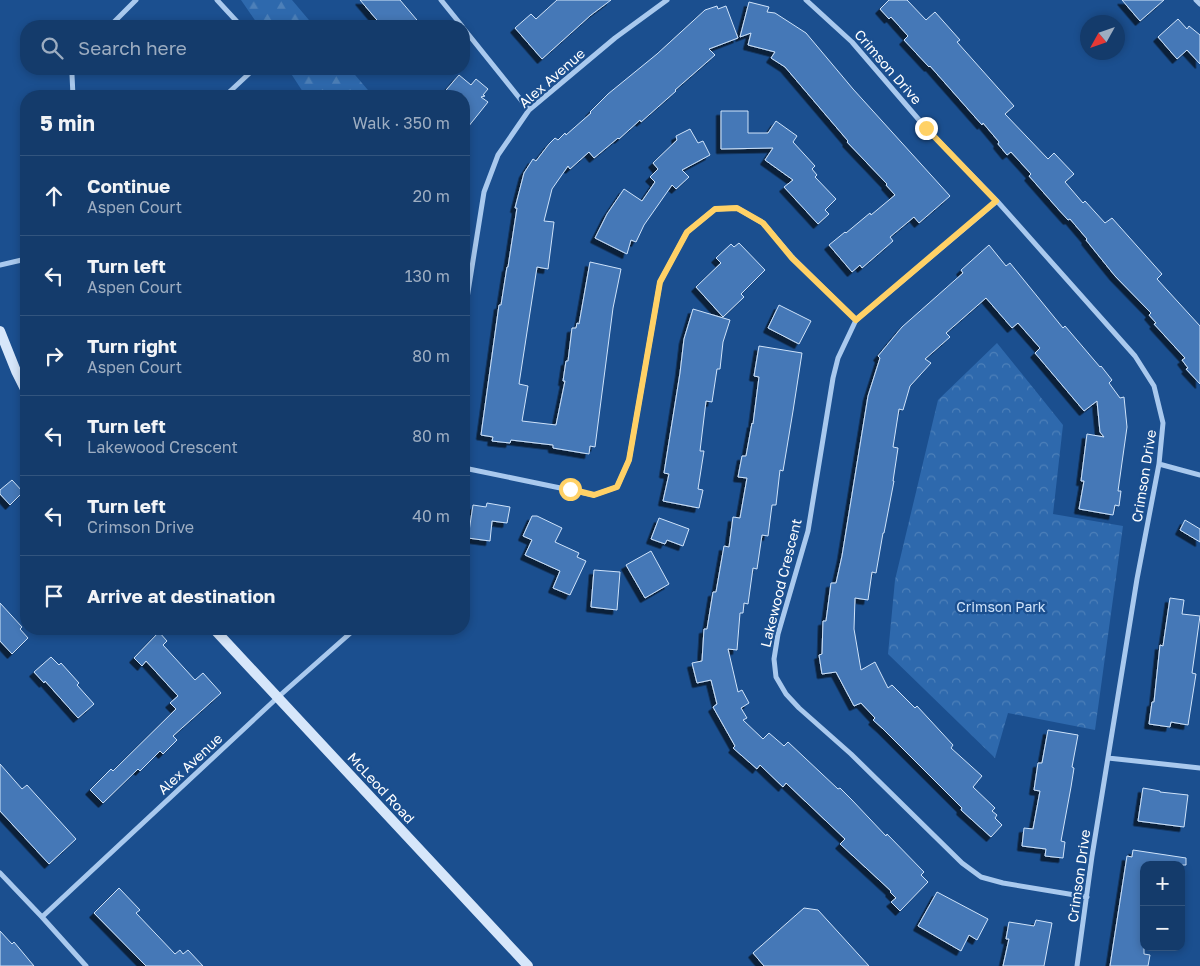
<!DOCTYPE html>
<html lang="en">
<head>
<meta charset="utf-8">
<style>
	body { margin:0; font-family:"Golos Text",sans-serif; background:#1d4271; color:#f1f3f6 }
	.controls { position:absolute; right:15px; bottom:15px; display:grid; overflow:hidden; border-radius:10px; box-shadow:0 2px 8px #0003 }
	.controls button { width:45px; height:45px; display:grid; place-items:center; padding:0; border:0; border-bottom:1px solid #33557e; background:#143b6b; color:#f1f3f6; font:25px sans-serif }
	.compass { position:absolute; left:1080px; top:15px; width:45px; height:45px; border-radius:50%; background:#143b6b; box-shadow:0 2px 8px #0003; rotate:230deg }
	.stop { position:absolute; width:15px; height:15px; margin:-11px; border:4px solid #ffd166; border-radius:50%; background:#fff }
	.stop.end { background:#ffd166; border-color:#fff; box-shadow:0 1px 5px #0008 }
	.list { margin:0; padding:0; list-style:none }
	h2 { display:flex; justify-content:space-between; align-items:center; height:65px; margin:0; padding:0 20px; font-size:21px }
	h2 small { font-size:16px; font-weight:400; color:#9dadc1 }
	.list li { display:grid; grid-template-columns:32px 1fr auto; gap:15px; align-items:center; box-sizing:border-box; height:80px; padding:0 20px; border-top:1px solid #33557e }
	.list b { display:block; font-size:19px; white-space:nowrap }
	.list p { margin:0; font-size:16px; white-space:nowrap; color:#9dadc1 }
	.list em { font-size:16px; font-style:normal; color:#9dadc1 }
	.icon { flex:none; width:28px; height:28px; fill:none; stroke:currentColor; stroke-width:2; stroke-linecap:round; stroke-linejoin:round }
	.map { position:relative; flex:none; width:1200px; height:966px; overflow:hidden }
	.search { position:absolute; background:#143b6b; box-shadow:0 2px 8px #0003; left:20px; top:20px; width:450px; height:55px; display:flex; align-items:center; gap:12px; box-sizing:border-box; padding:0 18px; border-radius:20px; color:#9dadc1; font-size:19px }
	.panel { position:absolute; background:#143b6b; box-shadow:0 2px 8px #0003; left:20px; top:90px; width:450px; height:545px; border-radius:20px }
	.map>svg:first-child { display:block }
	.forest { fill:url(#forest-firs) }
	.park { fill:url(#park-crowns) }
	.building { fill:#4478b7; stroke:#cfe3fa; filter:url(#shadow) }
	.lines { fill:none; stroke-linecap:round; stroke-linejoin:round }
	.minor { stroke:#a9c9ee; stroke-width:5 }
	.secondary { stroke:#d6e6fa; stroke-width:10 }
	.route { stroke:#ffd166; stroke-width:6 }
	.labels { text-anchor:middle; stroke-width:4.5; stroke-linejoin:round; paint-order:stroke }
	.street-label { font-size:14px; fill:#fff; stroke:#1b4f8f }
	.park-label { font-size:14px; fill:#cfe3fa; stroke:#1b4f8f }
</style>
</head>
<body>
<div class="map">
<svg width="1200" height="966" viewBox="0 0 1200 966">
	<defs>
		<pattern id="forest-firs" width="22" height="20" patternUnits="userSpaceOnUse" patternTransform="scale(1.25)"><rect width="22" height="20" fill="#2e69ad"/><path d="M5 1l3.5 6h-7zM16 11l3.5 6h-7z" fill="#4d80b9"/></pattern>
		<pattern id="park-crowns" width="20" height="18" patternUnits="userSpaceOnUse" patternTransform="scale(1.25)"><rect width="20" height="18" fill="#2e69ad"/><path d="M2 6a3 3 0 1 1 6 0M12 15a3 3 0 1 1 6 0" fill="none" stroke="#4d80b9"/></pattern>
		<filter id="shadow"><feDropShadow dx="-4.5" dy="4.5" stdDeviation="0" flood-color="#0009"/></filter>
	</defs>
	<rect width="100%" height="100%" fill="#1b4f8f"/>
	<!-- forest -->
	<path class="forest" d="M241 0H292L314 26H259Z
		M288 69H350L373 96H296L303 92Z"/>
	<!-- park -->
	<path class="park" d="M997 343 1063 425 1053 514 1123 526 1095 730 1008 713 995 758 888 654 895 580 938 400Z"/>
	<!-- building -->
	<path class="building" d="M360 0H400L422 26H382Z
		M557 0H611L591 15 542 59 515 28 531 14 536 19Z
		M889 0H907L926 20 935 12 960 40 957 42 1014 106 1005 114 1048 159 1054 153 1074 174 1065 182 1083 203 1085 201 1105 223 1112 218 1162 274 1157 279 1200 326V384L1186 369 1188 368 1182 360 1185 358 1154 324 1156 323 1149 315 1151 313 1115 276 1086 240 1087 239 1070 219 1068 220 1058 209 1029 176 1031 174 1011 152 1007 155 998 144 999 142 983 123 982 125 930 66 929 67 904 40 908 36 891 17 889 19 880 9Z
		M1122 0H1164L1140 21Z
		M749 2 769 7 767 12 775 13 806 33 853 89 950 196 919 223 914 217 890 237 893 241 862 268 860 265 852 272 829 245 845 232 846 233 870 213 871 215 895 195 886 185 887 184 847 142 848 141 785 67 771 58 775 52 748 45 751 33 740 37Z
		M717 6 718 9 726 6 738 38 709 49 715 55 675 90 676 91 641 122 640 120 619 139 618 138 594 158 589 152 570 169 568 166 552 189 544 221 554 222 548 269 537 267 519 384 528 386 522 421 556 425 565 381H563L566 361H568L572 328H576L577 323 579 324 590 262 621 269 613 308 595 447 590 446 589 454 553 448V445L511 440 510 443 492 441 493 437 481 435 499 305H501L507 267H508L517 208H515L524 173 533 159 536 161 549 144 555 138 558 140 565 133 566 135 591 113 590 112 608 94 657 54 705 10Z
		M1178 19 1187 29 1189 26 1200 35V64L1187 50 1177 59 1158 37Z
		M459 75 471 85 476 79 488 89 483 95 485 96 481 97 488 102 464 132V96H441Z
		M721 111H748V133H768L776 121 797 136 793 142 815 166 812 169 817 175 815 177 836 199 825 210 829 214 818 224 784 187 793 180 765 160 773 148 721 149Z
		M690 129 698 143 703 141 710 155 682 170 689 177 676 189 672 185 644 225 636 242 631 240 627 254 595 238 607 214 624 189 642 201 655 182 650 177 658 169 653 163 677 140 676 136Z
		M739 243 765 270 741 294 744 297 723 317 696 287 721 263 716 258 731 244 734 247Z
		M989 245 1006 266 1010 263 1063 328 1065 326 1100 367 1101 366 1112 380 1109 383 1120 398 1124 397 1127 427 1118 491H1121L1119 506 1115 505 1113 515 1079 509 1084 481H1081L1087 434 1104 437 1100 432 1097 401 1084 411 1035 353 1040 348 1018 323 1012 328 986 298 946 333 950 337 925 359 931 363 910 386 903 410 899 409 893 447 898 448 893 481H894L884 533H883L876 573 872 572 868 600 855 598 854 629 861 670 875 662 888 688 892 685 915 708 917 706 953 745 951 748 982 776 973 787 995 808 992 811 997 815 995 818 1002 825 991 837 961 810 962 808 882 728 873 720 875 718 861 703 854 706 836 672 822 674 819 655 822 654 823 621H826L831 583H836L842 556 868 396 880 358 878 356 902 327 963 273 961 270Z
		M779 305 811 321 799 344 768 328Z
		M693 309 730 320 723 342 720 369H717L712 402 706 401 700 451H704L698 489 703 490 699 508 663 501 669 474 664 473 680 373 684 339Z
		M759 346 802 353 793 411 783 471 780 470 776 505H772L768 536 762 535 757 569 753 568 748 604 744 603 743 613H740L737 650 728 649 738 692 742 690 749 703 741 708 747 718 743 720 763 739 769 733 784 746 788 742 838 789 840 788 852 800 886 836 887 834 924 872 921 875 928 882 900 911 891 902 896 898 890 892 891 891 840 844 845 839 786 783 783 787 760 765 757 769 733 748 735 746 713 707 717 704 711 680 697 683 692 663 702 661 704 629H707L713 592H716L724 546 729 547 733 517 740 518 747 478 738 477 742 456H746L752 423 753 424 759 377 754 376Z
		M12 480 23 492 10 505 0 494V490Z
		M487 503 510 507 507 523 492 521 490 541 468 538 473 505 486 507Z
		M532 516H537L562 528 555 542 579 553 577 557 586 561 570 595 553 588 560 571 525 555 532 540 523 536Z
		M659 518 689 529 683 546 667 540 665 544 651 539Z
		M1185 520 1200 529V542L1180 530Z
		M651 551 669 584 645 598 626 565Z
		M594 570 620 572 617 610 591 607Z
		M1170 598 1184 600 1182 614 1200 616 1192 673 1196 674 1188 725 1171 722 1170 727 1149 724 1152 702H1154L1160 645 1163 646Z
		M0 603 22 627 20 629 28 638 12 654 0 641Z
		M159 632 167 641 163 645 195 680 203 673 221 693 173 736 177 740 163 754 160 751 140 771 138 769 103 803 90 790 111 769 113 771 176 709 170 703 178 696 146 661 142 666 134 658Z
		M51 657 59 665 61 663 79 683 77 685 94 704 78 718 45 681 44 683 34 672Z
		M1048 730 1078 735 1072 767 1074 768 1071 787 1061 841 1065 842 1063 858 1045 856 1046 849 1022 846 1024 828 1033 829 1040 791 1034 790 1038 763H1042Z
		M0 764 22 789 27 785 76 839 49 864 0 811Z
		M1143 788 1160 791V792L1188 795 1184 827 1138 821Z
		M1133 850 1186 858V865H1144V954L1150 955 1148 966H1110L1127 856 1132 857Z
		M119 888 140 910 136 913 175 954 180 950 183 954 188 950 203 966H146L94 913Z
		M937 892 988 919 977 940 969 935 961 951 918 926Z
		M804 908 818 910 869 966H764L753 953Z
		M1036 920 1052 923 1044 966H1003L1009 939H1006L1009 922 1034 926Z
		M0 931 12 944 14 942 34 966H0Z"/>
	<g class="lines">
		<!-- minor -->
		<path class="minor" d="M217 0 241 26
			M441 0 462 26
			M806 0 852 42 926 128 997 201 1135 356 1154 386 1163 423 1159 464 1137 579 1092 856 1077 966
			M1196 0 1200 4
			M110 26 136 0
			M464 29 529 110
			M73 96 72 75 74 69
			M225 96 254 69
			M997 201 856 320 838 358 833 378 808 531 778 634 774 659 776 677 786 694 799 708 851 754 962 863 981 877 1003 883 1087 897
			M0 265 26 259
			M464 317 484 192 498 155 529 110 615 38 667 0
			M1159 464 1200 475
			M464 468 594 495 617 487 629 460 660 282 687 232 715 209 737 208 763 223 793 258 856 320
			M1108 758 1200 768
			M0 873 42 917 86 966
			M42 917 277 698 355 629"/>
		<!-- secondary -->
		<path class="secondary" d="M0 331 16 371 26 391
			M214 629 528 966"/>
	</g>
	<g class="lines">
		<!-- route -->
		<path class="route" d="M570 489 594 495 617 487 629 460 660 282 687 232 715 209 737 208 763 223 792 258 856 320 996 201 926 128"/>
	</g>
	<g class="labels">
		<!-- street labels -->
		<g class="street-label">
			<text transform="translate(888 67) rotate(49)" y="5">Crimson Drive</text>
			<text transform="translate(552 78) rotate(-41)" y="5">Alex Avenue</text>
			<text transform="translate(1144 476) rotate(-81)" y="5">Crimson Drive</text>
			<text transform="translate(781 583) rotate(-76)" y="5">Lakewood Crescent</text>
			<text transform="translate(190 764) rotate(-43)" y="5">Alex Avenue</text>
			<text transform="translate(381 788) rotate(47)" y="5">McLeod Road</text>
			<text transform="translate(1079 876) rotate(-82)" y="5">Crimson Drive</text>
		</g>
		<!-- park labels -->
		<g class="park-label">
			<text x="1001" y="612">Crimson Park</text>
		</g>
	</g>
</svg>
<div class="controls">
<button>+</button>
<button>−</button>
</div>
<svg class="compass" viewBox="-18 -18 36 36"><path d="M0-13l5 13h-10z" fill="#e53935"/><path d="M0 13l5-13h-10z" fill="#9dadc1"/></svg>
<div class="stop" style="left:570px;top:489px"></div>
<div class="stop end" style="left:926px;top:128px"></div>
<div class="search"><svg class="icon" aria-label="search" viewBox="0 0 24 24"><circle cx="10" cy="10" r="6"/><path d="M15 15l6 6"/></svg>Search here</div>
<section class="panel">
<h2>5 min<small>Walk · 350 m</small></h2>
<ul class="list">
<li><svg class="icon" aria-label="ahead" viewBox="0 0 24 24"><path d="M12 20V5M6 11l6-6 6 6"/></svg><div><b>Continue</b><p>Aspen Court</p></div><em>20 m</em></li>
<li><svg class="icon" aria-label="left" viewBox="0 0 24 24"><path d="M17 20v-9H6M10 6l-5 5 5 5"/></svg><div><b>Turn left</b><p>Aspen Court</p></div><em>130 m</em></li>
<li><svg class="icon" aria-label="right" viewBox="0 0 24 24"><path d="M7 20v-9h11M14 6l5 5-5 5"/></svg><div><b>Turn right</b><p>Aspen Court</p></div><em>80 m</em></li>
<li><svg class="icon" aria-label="left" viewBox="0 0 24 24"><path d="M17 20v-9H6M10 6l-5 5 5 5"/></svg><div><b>Turn left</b><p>Lakewood Crescent</p></div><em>80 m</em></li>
<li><svg class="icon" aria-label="left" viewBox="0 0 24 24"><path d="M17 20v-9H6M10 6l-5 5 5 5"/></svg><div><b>Turn left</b><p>Crimson Drive</p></div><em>40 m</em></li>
<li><svg class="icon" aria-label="arrive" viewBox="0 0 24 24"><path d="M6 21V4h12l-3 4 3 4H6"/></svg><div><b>Arrive at destination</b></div></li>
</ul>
</section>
</div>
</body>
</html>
